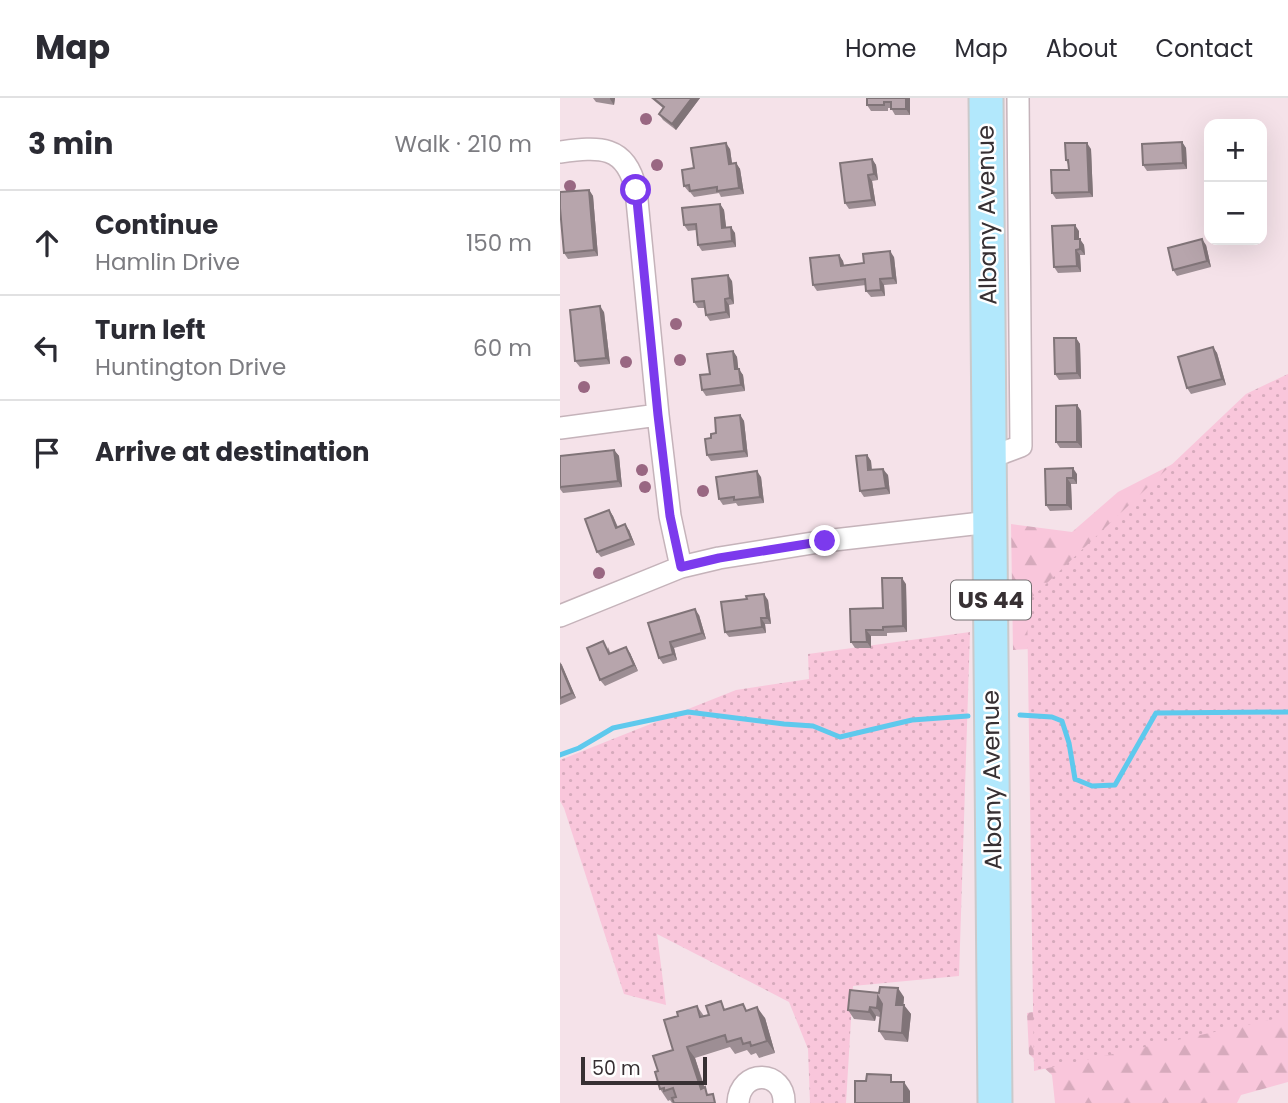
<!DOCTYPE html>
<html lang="en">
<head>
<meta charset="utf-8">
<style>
	body { margin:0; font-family:Poppins,sans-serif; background:#f7f7f7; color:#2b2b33 }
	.controls { position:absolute; right:21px; top:21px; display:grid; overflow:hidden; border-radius:14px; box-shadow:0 7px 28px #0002 }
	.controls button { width:63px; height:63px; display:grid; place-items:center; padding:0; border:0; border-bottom:2px solid #e1e1e2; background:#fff; color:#2b2b33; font:35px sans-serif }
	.scale { position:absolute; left:21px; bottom:18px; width:126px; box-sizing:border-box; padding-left:7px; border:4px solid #373033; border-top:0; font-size:19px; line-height:24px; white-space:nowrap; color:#373033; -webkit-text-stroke:5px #fff; paint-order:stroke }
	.stop { position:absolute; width:21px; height:21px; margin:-16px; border:5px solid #7c3aed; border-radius:50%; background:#fff }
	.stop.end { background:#7c3aed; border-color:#fff; box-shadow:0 2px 7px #0008 }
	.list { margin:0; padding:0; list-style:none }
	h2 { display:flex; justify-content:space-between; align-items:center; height:91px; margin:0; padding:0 28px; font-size:30px }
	h2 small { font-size:23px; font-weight:400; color:#7c7c81 }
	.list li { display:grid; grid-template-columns:46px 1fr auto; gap:21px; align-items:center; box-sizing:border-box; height:105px; padding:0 28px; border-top:2px solid #e1e1e2 }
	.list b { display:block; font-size:26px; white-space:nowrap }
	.list p { margin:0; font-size:23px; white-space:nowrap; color:#7c7c81 }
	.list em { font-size:23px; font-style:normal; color:#7c7c81 }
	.icon { flex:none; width:38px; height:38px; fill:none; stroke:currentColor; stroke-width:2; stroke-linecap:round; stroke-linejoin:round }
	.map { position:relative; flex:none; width:728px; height:1005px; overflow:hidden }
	header { display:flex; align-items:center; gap:42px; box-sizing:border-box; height:98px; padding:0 35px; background:#fff; border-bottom:2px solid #e1e1e2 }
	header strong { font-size:33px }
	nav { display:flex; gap:38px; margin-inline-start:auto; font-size:24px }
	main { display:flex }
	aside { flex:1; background:#fff }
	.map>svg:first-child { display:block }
	.forest { fill:url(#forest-firs) }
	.park { fill:url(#park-dots) }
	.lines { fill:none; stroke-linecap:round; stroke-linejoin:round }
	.stream { stroke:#5ec9ed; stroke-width:5 }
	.minor-casing { stroke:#c5b3ba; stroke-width:24 }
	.trunk-casing { stroke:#cbc9ca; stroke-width:37 }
	.minor { stroke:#fff; stroke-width:21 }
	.trunk { stroke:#b2e8fc; stroke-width:33 }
	.tree { fill:#996782 }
	.wall { fill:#9d8e94 }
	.shaded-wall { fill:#807478 }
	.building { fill:#b7a5ac; stroke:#807478; stroke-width:2 }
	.route { stroke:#7c3aed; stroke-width:9 }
	.labels { text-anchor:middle; stroke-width:5; stroke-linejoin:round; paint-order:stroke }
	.shield { fill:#fff; stroke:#736e70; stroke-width:2 }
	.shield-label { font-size:23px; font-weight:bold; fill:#373033 }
	.street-label { font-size:24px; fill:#373033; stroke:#fff }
</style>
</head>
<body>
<header>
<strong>Map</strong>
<nav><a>Home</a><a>Map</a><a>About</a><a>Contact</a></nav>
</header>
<main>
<aside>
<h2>3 min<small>Walk · 210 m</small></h2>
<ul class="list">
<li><svg class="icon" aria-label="ahead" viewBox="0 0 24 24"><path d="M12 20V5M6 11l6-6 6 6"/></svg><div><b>Continue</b><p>Hamlin Drive</p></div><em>150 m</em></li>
<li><svg class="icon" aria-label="left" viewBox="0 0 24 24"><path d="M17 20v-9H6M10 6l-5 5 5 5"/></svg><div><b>Turn left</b><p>Huntington Drive</p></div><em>60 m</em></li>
<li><svg class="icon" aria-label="arrive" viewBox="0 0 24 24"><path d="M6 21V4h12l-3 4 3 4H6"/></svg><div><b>Arrive at destination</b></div></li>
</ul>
</aside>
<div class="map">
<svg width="728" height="1005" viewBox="0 0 728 1005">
	<defs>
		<pattern id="forest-firs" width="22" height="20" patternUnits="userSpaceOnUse" patternTransform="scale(1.75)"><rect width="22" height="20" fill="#f9c6db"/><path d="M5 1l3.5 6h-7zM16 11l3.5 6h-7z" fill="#d6aabc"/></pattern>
		<pattern id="park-dots" width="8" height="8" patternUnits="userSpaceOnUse" patternTransform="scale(1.75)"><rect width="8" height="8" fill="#f9c6db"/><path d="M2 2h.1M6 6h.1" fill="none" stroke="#d6aabc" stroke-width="1.8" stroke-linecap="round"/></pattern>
	</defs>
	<rect width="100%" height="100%" fill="#f5e2e9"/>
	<!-- forest -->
	<path class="forest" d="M728 307V984L681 997 677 1005H495L492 977 469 956 467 915 578 896 598 544 453 552 451 426 512 434 558 394Z"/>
	<!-- park -->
	<path class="park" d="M728 276V918L474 973 467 504 686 296Z
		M410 534 399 878 293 888 286 1005H250L248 951 229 904 97 836 106 907 64 896 4 710 0 703V662L176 592 249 581 248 556Z"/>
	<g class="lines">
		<!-- stream -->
		<path class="stream" d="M460 617 492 619 502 623 509 645 515 681 532 688 555 687 596 615 728 614
			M0 657 19 650 53 630 128 614 224 626 253 628 280 639 352 622 408 618"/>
		<defs>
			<path id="minor" d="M0 54C39 49 66 46 76 92L98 317 110 418 121 469
				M0 330 98 317
				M429 360 461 348 458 0
				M0 518 121 469 159 460 265 443 430 424
				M178 1005C180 970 225 972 224 1005"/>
			<path id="trunk" d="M426 0 435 1005"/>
		</defs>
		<!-- minor casing -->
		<use href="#minor" class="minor-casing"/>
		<!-- trunk casing -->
		<use href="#trunk" class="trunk-casing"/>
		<!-- minor -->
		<use href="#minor" class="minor"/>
		<!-- trunk -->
		<use href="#trunk" class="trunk"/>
	</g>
	<!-- trees -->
	<g class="tree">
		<circle cx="86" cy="21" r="6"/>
		<circle cx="97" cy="67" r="6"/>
		<circle cx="10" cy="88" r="6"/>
		<circle cx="116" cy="226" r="6"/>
		<circle cx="120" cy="262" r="6"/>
		<circle cx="66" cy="264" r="6"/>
		<circle cx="24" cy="289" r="6"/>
		<circle cx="82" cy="372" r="6"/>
		<circle cx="85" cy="389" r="6"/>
		<circle cx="143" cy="393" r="6"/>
		<circle cx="39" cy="475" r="6"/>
	</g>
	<!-- wall -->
	<path class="wall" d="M33 0H55L54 7 36 4Z
		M91 0H140L116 32 103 22 99 16 103 10Z
		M307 0H350V17H335L331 10H328V13H311L307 7Z
		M622 44 626 50 627 71 587 73 583 67Z
		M170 51 172 66 176 65 180 71 184 96 161 99 159 95 134 99 130 94H129L124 88 134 70Z
		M531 51 533 99 496 101 492 95 509 72 508 66 506 62Z
		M312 61 316 67 318 82 312 83 316 108 289 111 285 105Z
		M29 92 33 98 38 158 8 161 4 155Z
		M160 106 164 112 166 130 175 135 176 149 142 153 138 147 136 132 128 133 124 127Z
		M519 133V141L524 147 525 157H520L521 174 498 175 494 169Z
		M646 147 651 169 617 178 613 172Z
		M279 157 283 163 284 167 304 165 334 159 337 186 324 187 325 198 311 199 306 193V187L257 193 253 187Z
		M172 183 174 206 169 207 170 220 150 223 146 217 145 210H138L134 204Z
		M44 214 50 266 20 269 15 263Z
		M516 240 520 246 521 281 499 282 495 276Z
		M653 249 657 255 666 287 631 296 627 290Z
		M173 253 177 259 178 271 183 277 185 293 146 298 142 292 150 276Z
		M517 307 521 313 522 350H500L496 344Z
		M180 317 184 323 188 359 151 363 147 357 151 340Z
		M54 352 59 358 62 389 3 395 0 391V358Z
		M307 357 311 363 312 372 328 377 330 396 304 399 300 393Z
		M485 371 517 376V386H511L512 412 490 413 486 407Z
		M201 379 204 405 178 408 176 405 163 407 159 401Z
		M49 412 53 418 58 429 69 432 75 447 41 459 37 454Z
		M346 486 347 534 327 535V538H311V550H295L291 544Z
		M208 502 211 526H205L206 535 169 539 165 534Z
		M139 517 146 541 114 550 117 562 103 566 99 560 88 525Z
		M48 549 51 556 70 555 78 573 45 588 40 582Z
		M0 564 16 600 0 607Z
		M344 899 343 907 351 916 348 944 325 942 319 933 320 919 316 918 315 923 294 921 288 912Z
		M137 908 144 918 166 911 188 912 205 920 215 955 199 960 196 955 191 957 187 952 175 956 170 949 135 960 145 990 112 1005 110 1002 108 1003 100 991 98 973 113 952 118 918Z"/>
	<!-- shaded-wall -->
	<path class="shaded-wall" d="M50 0H55L54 7 50 1Z
		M132 0H140L116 32 112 26Z
		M346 0H350V17L346 11Z
		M622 44 626 50 627 71 623 65Z
		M166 45 170 51 173 72 169 66Z
		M527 45 531 51 533 99 529 94Z
		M312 61 316 67 318 82 314 76Z
		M176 65 180 71 184 96 179 90Z
		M308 77 312 83 316 108 312 102Z
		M29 92 33 98 38 158 34 152Z
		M160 106 164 112 167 136 162 130Z
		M515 127 519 133V147L515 141Z
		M171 129 175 135 176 149 172 143Z
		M520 141 524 147 525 157 520 151Z
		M642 141 646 147 651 169 647 163Z
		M516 152 520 157 521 174 517 168Z
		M330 153 334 159 337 186 333 180Z
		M279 157 283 163 285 173 281 168Z
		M168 177 172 183 174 206 170 200Z
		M320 181 324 187 325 198 321 192Z
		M165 201 169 207 170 220 166 214Z
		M40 208 44 214 50 266 46 260Z
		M516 240 520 246 521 281 517 275Z
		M653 249 657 255 666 287 662 281Z
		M173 253 177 259 179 277 175 271Z
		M179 271 183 277 185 293 181 287Z
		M517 307 521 313 522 350 517 344Z
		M180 317 184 323 188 359 184 353Z
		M54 352 59 358 62 389 58 383Z
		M307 357 311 363 312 378 308 372Z
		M513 370 517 376V386L513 380Z
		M323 371 328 377 330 396 326 390Z
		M197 373 201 379 204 405 200 399Z
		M507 380 511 386 512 412 507 407Z
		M49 412 53 418 60 436 56 430Z
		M65 426 69 432 75 447 71 441Z
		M342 480 346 486 347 534 343 528Z
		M204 496 208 502 211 526 207 520Z
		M135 511 139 517 146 541 142 535Z
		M201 520 205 526 206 535 202 529Z
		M306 532 311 538V550L307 544Z
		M110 544 114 550 117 562 113 556Z
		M66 549 70 555 78 573 74 567Z
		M0 564 2 567 16 600 12 595Z
		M338 890 344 899 343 915 336 907Z
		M318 899 324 908 323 919 317 910Z
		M344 907 351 916 348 944 342 935Z
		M197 909 205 920 215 955 207 943Z
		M310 909 316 918 315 923 309 914Z
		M127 949 135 960 148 1002 141 991Z
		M344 984 350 993V1005H344Z"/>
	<!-- building -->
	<path class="building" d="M93 0H132L112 26 99 16 104 9Z
		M307 0H346V11H331V4H324V7H307Z
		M622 44 623 65 583 67 582 46Z
		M166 45 169 66 176 65 179 90 157 93V89L130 93 129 87 124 88 122 72 134 70 131 50Z
		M505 45H527L529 94 492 95 491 72H509L508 62H506Z
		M312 61 314 76 308 77 312 102 285 105 280 65Z
		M29 92 34 152 4 155 0 110V94Z
		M160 106 162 130 171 129 172 143 138 147 136 126 124 127 122 110Z
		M515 127V141H520V151L516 152 517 168 494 169 492 128Z
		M642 141 647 163 613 172 608 150Z
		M330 153 333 180 320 181 321 192 306 193 305 181 253 187 250 160 279 157 281 168 304 165 303 156Z
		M168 177 170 200 165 201 166 214 146 217 144 203 134 204 132 181Z
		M40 208 46 260 15 263 10 212Z
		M494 240H516L517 275 495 276Z
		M653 249 662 281 627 290 618 259Z
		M173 253 175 271H179L181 287 142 292 140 277 150 276 147 256Z
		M517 307V344H496V308Z
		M180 317 184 353 147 357 145 341 151 340V336L156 335 155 320Z
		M54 352 58 383 0 389V358Z
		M307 357 308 372 323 371 326 390 300 393 296 358Z
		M513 370V380H507V407H486L485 371Z
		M197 373 200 399 174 402V399L159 401 156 379Z
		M49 412 56 430 65 426 71 441 37 454 25 421Z
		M322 480H342L343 528 323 529V532H306L307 544H291L290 511 323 510Z
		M204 496 207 520H201L202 529 165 534 161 504 187 501 186 498Z
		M135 511 142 535 110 544 113 556 99 560 88 525Z
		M43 543 49 556 66 549 74 567 40 582 27 550Z
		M0 566 12 595 0 600Z
		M320 889 338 890 336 907H344L342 935 319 933 322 906 318 899 317 910 310 909 309 914 288 912 290 892 319 895Z
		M161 903 164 912 183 906 186 913 197 909 207 943 191 948 190 944 183 946 181 940 167 944 165 937 127 949 141 991 145 989 147 997 153 996 155 1005H114L112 1000 116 999 113 990 104 993V990L100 991 95 974 98 973 93 958 113 952 104 922 118 918 117 914 137 908 140 919 149 917 146 908Z
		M307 976 331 977V984H344V1005H295V983H306Z"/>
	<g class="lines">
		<!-- route -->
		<path class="route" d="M76 92 98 317 110 418 121 469 159 460 265 443"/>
	</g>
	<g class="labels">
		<!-- shield labels -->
		<rect class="shield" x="391" y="482.5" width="80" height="39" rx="5"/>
		<g class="shield-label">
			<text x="431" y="510">US 44</text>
		</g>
		<!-- street labels -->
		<g class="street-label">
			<text transform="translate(427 117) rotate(-91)" y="8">Albany Avenue</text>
			<text transform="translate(432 682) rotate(-91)" y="8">Albany Avenue</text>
		</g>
	</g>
</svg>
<div class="controls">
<button>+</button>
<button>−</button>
</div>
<div class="scale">50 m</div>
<div class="stop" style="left:76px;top:92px"></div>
<div class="stop end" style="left:265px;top:443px"></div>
</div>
</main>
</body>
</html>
